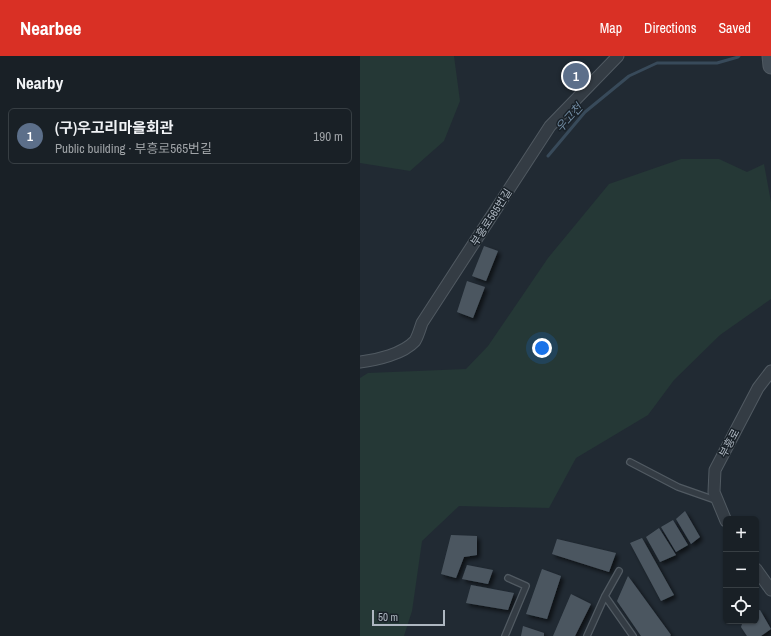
<!DOCTYPE html>
<html lang="en">
<head>
<meta charset="utf-8">
<style>
	body { margin:0; font-family:"Archivo Narrow","Noto Sans KR",sans-serif; background:#262d32; color:#f1f3f6 }
	.controls { position:absolute; right:12px; bottom:12px; display:grid; overflow:hidden; border-radius:6px; box-shadow:0 1px 3px #0004 }
	.controls button { width:36px; height:36px; display:grid; place-items:center; padding:0; border:0; border-bottom:1px solid #373e43; background:#192026; color:#f1f3f6; font:20px sans-serif }
	.scale { position:absolute; left:12px; bottom:10px; width:73px; box-sizing:border-box; padding-left:4px; border:2px solid #aeb7c1; border-top:0; font-size:11px; line-height:14px; white-space:nowrap; color:#aeb7c1; -webkit-text-stroke:3px #192128; paint-order:stroke }
	.you { position:absolute; left:182px; top:292px; width:14px; height:14px; margin:-10px; border:3px solid #fff; border-radius:50%; background:#1a73e8; box-shadow:0 0 0 6px #1a73e833 }
	.badge { display:grid; place-items:center; width:26px; height:26px; border-radius:50%; background:#d93025; color:#fff; font-size:13px; font-weight:700 }
	.pin { position:absolute; translate:-50% -50%; border:2px solid #fff; box-shadow:0 1px 4px #0006 }
	.list { margin:0; padding:0; list-style:none }
	h2 { display:flex; justify-content:space-between; align-items:center; height:52px; margin:0; padding:0 16px; font-size:17px }
	h2 small { font-size:13px; font-weight:400; color:#9fa3a7 }
	.list li { display:grid; grid-template-columns:26px 1fr auto; gap:12px; align-items:center; box-sizing:border-box; height:56px; margin:0 8px 8px; padding:0 8px; border:1px solid #373e43; border-radius:6px }
	.list b { display:block; font-size:15px; white-space:nowrap }
	.list p { margin:0; font-size:13px; white-space:nowrap; color:#9fa3a7 }
	.list em { font-size:13px; font-style:normal; color:#9fa3a7 }
	.icon { flex:none; width:22px; height:22px; fill:none; stroke:currentColor; stroke-width:2; stroke-linecap:round; stroke-linejoin:round }
	.map { position:relative; flex:none; width:411px; height:580px; overflow:hidden }
	header { display:flex; align-items:center; gap:24px; box-sizing:border-box; height:56px; padding:0 20px; background:#d93025; color:#fff }
	header strong { font-size:19px }
	nav { display:flex; gap:22px; margin-inline-start:auto; font-size:14px }
	main { display:flex }
	aside { flex:1; background:#192026 }
	.map>svg:first-child { display:block }
	.green { fill:#253836 }
	.lines { fill:none; stroke-linecap:round; stroke-linejoin:round }
	.stream { stroke:#384a5a; stroke-width:3 }
	.building { fill:#4c5761; filter:url(#shadow) }
	.lane-casing { stroke:#515a62; stroke-width:8 }
	.street-casing { stroke:#515a62; stroke-width:13 }
	.secondary-casing { stroke:#515a62; stroke-width:17 }
	.lane { stroke:#343c44; stroke-width:5.5 }
	.street { stroke:#343c44; stroke-width:11 }
	.secondary { stroke:#424c56; stroke-width:15 }
	.labels { text-anchor:middle; stroke-width:3; stroke-linejoin:round; paint-order:stroke }
	.street-label { font-size:11px; fill:#aeb7c1; stroke:#192128 }
	.water-label { font-size:12px; font-style:italic; fill:#718ba2; stroke:#192128 }
</style>
</head>
<body>
<header>
<strong>Nearbee</strong>
<nav><a>Map</a><a>Directions</a><a>Saved</a></nav>
</header>
<main>
<aside>
<h2>Nearby<small></small></h2>
<ul class="list">
<li><span class="badge" style="background:#5c6f8a">1</span><div><b>(구)우고리마을회관</b><p>Public building · 부흥로565번길</p></div><em>190 m</em></li>
</ul>
</aside>
<div class="map">
<svg width="411" height="580" viewBox="0 0 411 580">
	<defs>
		<filter id="shadow"><feDropShadow dx="3" dy="3" stdDeviation="2" flood-color="#0009"/></filter>
	</defs>
	<rect width="100%" height="100%" fill="#212a33"/>
	<!-- green -->
	<path class="green" d="M0 0H94L100 45 84 85 50 115 0 107Z
		M321 103H359L387 116 404 108 411 146V243L360 279 314 324 288 359 216 402 189 452 99 450 62 485 52 555 44 580H0V322L8 317 106 313 128 290 188 202 249 128Z"/>
	<g class="lines">
		<!-- stream -->
		<path class="stream" d="M188 100 225 56 269 20 297 7H357L378 1 379 0"/>
	</g>
	<!-- building -->
	<path class="building" d="M124 190 138 195 126 225 112 220Z
		M107 225 125 231 113 262 97 256Z
		M325 455 340 481 331 488 316 463Z
		M313 464 328 489 316 496 301 471Z
		M299 472 316 499 300 506 286 481Z
		M91 479 117 480V499L104 501 96 522 81 518Z
		M282 482 314 539 301 545 270 487Z
		M197 483 256 497 249 516 192 498Z
		M107 509 133 514 128 528 102 523Z
		M182 513 201 520 187 563 166 558Z
		M268 520 311 579 310 580H281L257 545Z
		M111 529 154 537 148 554 106 547Z
		M211 538 231 548 215 580H193Z
		M400 554 411 573 401 580H387L381 571 383 565H396V555Z
		M163 570 184 577V580H161Z"/>
	<g class="lines">
		<defs>
			<path id="lane" d="M270 406 318 431 358 445
				M245 540 273 580
				M145 580 166 530 148 522
				M227 580 245 540 259 515"/>
			<path id="street" d="M0 306C17 304 43 298 55 285 58 280 60 273 62 267L190 70 258 0
				M366 465 354 436 355 414 398 332 411 315
				M396 513 411 534"/>
			<path id="secondary" d="M410 0 411 10"/>
		</defs>
		<!-- lane casing -->
		<use href="#lane" class="lane-casing"/>
		<!-- street casing -->
		<use href="#street" class="street-casing"/>
		<!-- secondary casing -->
		<use href="#secondary" class="secondary-casing"/>
		<!-- lane -->
		<use href="#lane" class="lane"/>
		<!-- street -->
		<use href="#street" class="street"/>
		<!-- secondary -->
		<use href="#secondary" class="secondary"/>
	</g>
	<g class="labels">
		<!-- street labels -->
		<g class="street-label">
			<text transform="translate(131 161) rotate(-57)" y="4">부흥로565번길</text>
			<text transform="translate(369 387) rotate(-62)" y="4">부흥로</text>
		</g>
		<!-- water labels -->
		<g class="water-label">
			<text transform="translate(209 62) rotate(-48)" y="4">우고천</text>
		</g>
	</g>
</svg>
<div class="controls">
<button>+</button>
<button>−</button>
<button><svg class="icon" aria-label="locate" viewBox="0 0 24 24"><circle cx="12" cy="12" r="6"/><path d="M12 2v4M12 18v4M2 12h4M18 12h4"/></svg></button>
</div>
<div class="scale">50 m</div>
<div class="you"></div>
<div class="pin badge" style="left:216px;top:20px;background:#5c6f8a">1</div>
</div>
</main>
</body>
</html>
